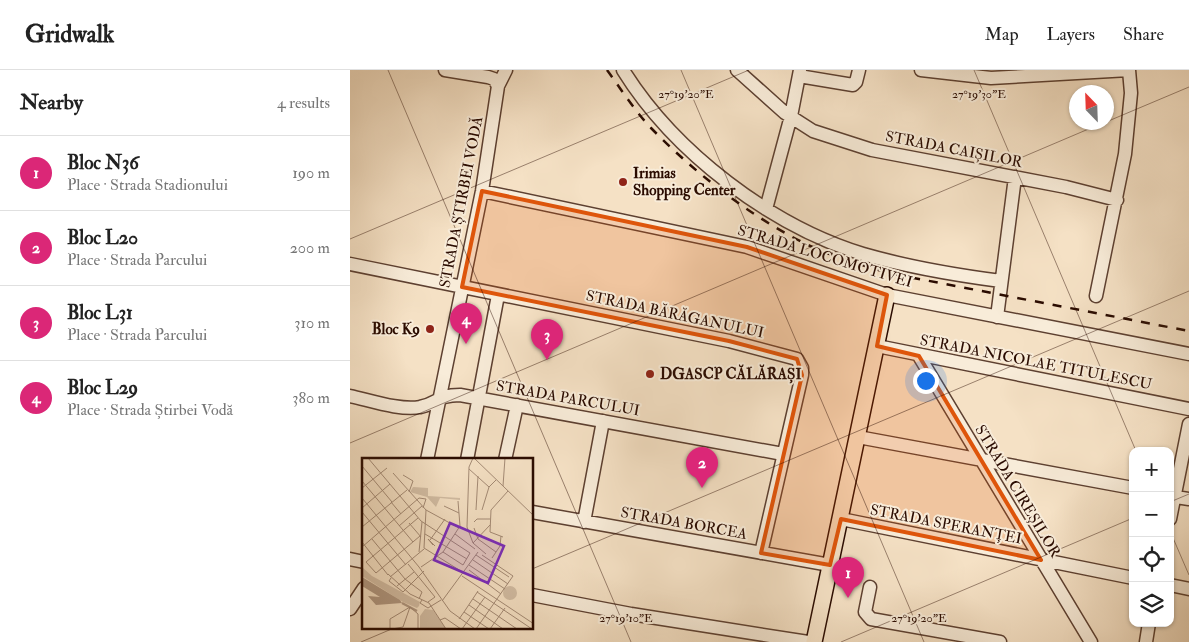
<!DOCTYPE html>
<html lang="en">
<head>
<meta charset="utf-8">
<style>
	body { margin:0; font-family:"IM FELL Double Pica",serif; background:#f2f2f2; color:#222 }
	.controls { position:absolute; right:15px; bottom:15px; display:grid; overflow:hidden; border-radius:10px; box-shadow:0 1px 4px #0004 }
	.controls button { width:45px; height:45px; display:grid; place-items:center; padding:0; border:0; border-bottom:1px solid #e0e0e0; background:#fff; color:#222; font:25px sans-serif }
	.compass { position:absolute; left:719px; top:15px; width:45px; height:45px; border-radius:50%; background:#fff; box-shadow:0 1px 4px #0004; rotate:337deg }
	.you { position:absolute; left:575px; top:310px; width:18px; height:18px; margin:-12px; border:4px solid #fff; border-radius:50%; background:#1a73e8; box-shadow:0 0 0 8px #1a73e833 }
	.badge { display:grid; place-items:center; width:32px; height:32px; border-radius:50%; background:#db2777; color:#fff; font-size:16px; font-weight:700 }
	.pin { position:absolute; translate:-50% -41px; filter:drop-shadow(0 1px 2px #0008) }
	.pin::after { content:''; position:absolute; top:26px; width:18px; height:15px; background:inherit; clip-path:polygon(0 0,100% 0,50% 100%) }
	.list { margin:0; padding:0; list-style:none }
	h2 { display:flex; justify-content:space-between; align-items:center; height:65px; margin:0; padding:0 20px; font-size:21px }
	h2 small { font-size:16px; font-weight:400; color:#767676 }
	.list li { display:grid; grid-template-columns:32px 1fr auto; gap:15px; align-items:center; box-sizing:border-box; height:75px; padding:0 20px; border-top:1px solid #e0e0e0 }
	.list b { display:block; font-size:19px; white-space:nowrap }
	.list p { margin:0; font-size:16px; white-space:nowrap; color:#767676 }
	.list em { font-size:16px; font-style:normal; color:#767676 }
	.icon { flex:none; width:28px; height:28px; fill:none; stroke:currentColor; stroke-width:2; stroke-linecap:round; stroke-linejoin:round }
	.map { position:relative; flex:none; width:839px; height:572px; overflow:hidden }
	header { display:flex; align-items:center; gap:30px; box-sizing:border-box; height:70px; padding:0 25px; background:#fff; border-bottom:1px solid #e0e0e0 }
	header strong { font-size:24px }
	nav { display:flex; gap:28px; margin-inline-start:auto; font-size:18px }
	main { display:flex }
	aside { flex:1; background:#fff }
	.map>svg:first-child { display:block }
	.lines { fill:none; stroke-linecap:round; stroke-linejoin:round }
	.minor-casing { stroke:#5d4031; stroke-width:15 }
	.major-casing { stroke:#2a0b00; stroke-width:18 }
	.minor { stroke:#f8ecd9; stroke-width:12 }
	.major { stroke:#f5e1c5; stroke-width:15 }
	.rail { stroke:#2a0b00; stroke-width:2.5; stroke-dasharray:9 9; stroke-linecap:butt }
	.marked { fill:#de550b; fill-opacity:0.2; stroke:#de550b; stroke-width:4; stroke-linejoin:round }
	.ticks { fill:none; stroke:#2a0b00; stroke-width:1; stroke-opacity:0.45 }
	.poi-dot { fill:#8f2418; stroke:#f8ecd9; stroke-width:2 }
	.labels { text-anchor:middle; stroke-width:4; stroke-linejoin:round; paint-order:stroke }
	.street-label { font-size:15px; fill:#2a0b00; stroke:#f8ecd9 }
	.poi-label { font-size:15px; font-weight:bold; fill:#2a0b00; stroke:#f8ecd9; text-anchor:start }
	.inset-river { fill:none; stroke:#b09882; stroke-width:2.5 }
	.inset-road { fill:none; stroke:#a48b76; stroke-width:1 }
	.view { fill:#7b2cbf; fill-opacity:0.15; stroke:#7b2cbf; stroke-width:2.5 }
	.inset-edge { fill:none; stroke:#2a0b00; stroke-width:2.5 }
	.ticks-label { font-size:12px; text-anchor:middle; fill:#2a0b00; stroke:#f8ecd9; stroke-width:4; stroke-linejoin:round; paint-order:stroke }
</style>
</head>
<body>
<header>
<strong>Gridwalk</strong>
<nav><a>Map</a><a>Layers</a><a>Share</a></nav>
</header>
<main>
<aside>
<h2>Nearby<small>4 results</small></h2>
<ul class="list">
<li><span class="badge">1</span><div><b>Bloc N36</b><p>Place · Strada Stadionului</p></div><em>190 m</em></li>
<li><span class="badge">2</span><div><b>Bloc L20</b><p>Place · Strada Parcului</p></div><em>200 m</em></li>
<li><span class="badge">3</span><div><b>Bloc L31</b><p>Place · Strada Parcului</p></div><em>310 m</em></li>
<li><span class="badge">4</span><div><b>Bloc L29</b><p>Place · Strada Știrbei Vodă</p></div><em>380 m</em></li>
</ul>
</aside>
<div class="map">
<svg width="839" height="572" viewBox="0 0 839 572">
	<rect width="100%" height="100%" fill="#f5e1c5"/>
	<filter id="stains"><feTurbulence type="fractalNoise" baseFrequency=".004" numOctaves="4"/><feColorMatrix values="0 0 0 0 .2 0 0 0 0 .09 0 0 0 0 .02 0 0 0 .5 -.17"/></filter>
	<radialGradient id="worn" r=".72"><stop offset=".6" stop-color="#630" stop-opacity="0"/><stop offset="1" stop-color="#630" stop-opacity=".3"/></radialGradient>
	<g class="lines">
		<defs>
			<path id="minor" d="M95 0 138 7 144 9 148 16
				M273 0C324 82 421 156 513 184 558 197 605 205 651 211
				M387 0 435 43 463 61 522 80 716 117 767 130
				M571 0 641 8 779 0
				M449 6 503 15 506 12 509 0
				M132 121 397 177 537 225 839 284
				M416 139 441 46 450 0
				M0 194 379 271 447 289 452 298V305L411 483
				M746 226 775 84 781 23 779 0
				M647 247 665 107
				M527 276 839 339
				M569 286 741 572
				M0 326C19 330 51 341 70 337 87 334 87 325 110 325L433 384
				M508 367 783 418
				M77 390 132 121 148 16 156 0
				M117 390 148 225
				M155 390 167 335
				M820 426 839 429
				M182 442 480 495
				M491 449 783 508
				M820 449 839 354
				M234 452 253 351
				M0 489 14 492
				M820 515 839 519
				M520 517 515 542 521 549 650 572
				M182 525 281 544 458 572
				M0 539 14 518
				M796 572 799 553"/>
			<path id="major" d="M464 572 537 225"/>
		</defs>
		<!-- minor casing -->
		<use href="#minor" class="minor-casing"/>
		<!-- major casing -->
		<use href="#major" class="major-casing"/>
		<!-- minor -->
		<use href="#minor" class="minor"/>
		<!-- major -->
		<use href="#major" class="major"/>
		<!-- rail -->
		<path class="rail" d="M257 0C271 19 284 40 301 58 344 102 397 144 452 172 479 186 509 194 538 203L839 261"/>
	</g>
	<!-- marked area -->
	<path class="marked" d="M132 121 397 177 537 225 527 276 569 286 691 490 491 449 480 495 411 483 452 305 447 289 379 271 112 217Z"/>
	<!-- ticks -->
	<path class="ticks" d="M38 0 281 572M331 0 574 572M624 0 786 381M756 52 839 17M0 169 399 0M0 373 755 52M820 432 839 424M820 461 839 505M182 499 839 221M11 572 44 558M491 572 783 448"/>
	<!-- markers -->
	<g class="poi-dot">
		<circle cx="273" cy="112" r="5"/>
		<circle cx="80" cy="259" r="5"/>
		<circle cx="300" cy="304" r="5"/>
	</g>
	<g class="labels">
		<!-- street labels -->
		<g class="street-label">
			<text transform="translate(604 79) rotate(11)" y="5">STRADA CAIȘILOR</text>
			<text transform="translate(111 132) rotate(-79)" y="5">STRADA ȘTIRBEI VODĂ</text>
			<text transform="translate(475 186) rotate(17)" y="5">STRADA LOCOMOTIVEI</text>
			<text transform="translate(325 244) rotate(12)" y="5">STRADA BĂRĂGANULUI</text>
			<text transform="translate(686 292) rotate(11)" y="5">STRADA NICOLAE TITULESCU</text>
			<text transform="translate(218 328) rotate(10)" y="5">STRADA PARCULUI</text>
			<text transform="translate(668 421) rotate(59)" y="5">STRADA CIREȘILOR</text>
			<text transform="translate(334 453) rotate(10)" y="5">STRADA BORCEA</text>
			<text transform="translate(596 454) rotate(11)" y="5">STRADA SPERANȚEI</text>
		</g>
		<!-- poi labels -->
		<g class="poi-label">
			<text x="283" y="108">Irimias<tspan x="283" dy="17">Shopping Center</tspan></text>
			<text x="70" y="264" text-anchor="end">Bloc K9</text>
			<text x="310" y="309">DGASCP CĂLĂRAȘI</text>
		</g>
	</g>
	<!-- overview -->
	<g transform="translate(12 388)">
		<rect width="171" height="171" fill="#f5e1c5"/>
		<path d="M51 29 66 30V38L98 40V42L78 40 74 49 65 39 48 34ZM0 109 10 118 58 144 57 148 55 150 41 144 0 118ZM141 135a7 7 0 1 1 14 0a7 7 0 1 1-14 0ZM63 151 71 152 84 171H58V158Z" fill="#d2bda4"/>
		<path d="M0 119 38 142 40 145 14 147 6 138 18 139 0 128Z" fill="#b09882"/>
		<path class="inset-river" d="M40 145 55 153"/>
		<path class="inset-road" d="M6 0 59 63 108 95 101 107M111 0 107 9 105 69 111 85 124 96M112 0 172 58M0 8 30 44M107 11 127 29M31 15 64 52 97 70M41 17 51 23 47 34M0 23 51 84M141 28 143 0M0 30 25 10M0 40 57 109 88 153 113 171M29 44 39 56M82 48 97 55M0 50 28 26M64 52 62 90 102 115M114 52 116 18M120 52 127 29 134 22M0 54 44 107M56 60 4 104 14 115 58 78M112 64 115 61H128M47 65 59 79M37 68 60 48M0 69 45 32M112 70 116 81 134 94M63 76 105 101M93 76 113 91M117 77 138 86M141 79 128 74 129 52 146 33M10 81 43 121 60 134 57 141M68 82 83 61M0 84 26 117M111 85 128 67M71 87 66 81 73 88M0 89 57 40 64 41 61 50M57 94 60 64M81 94 101 107M114 97 147 119M120 97 151 118M130 100 138 88 139 78M111 102 146 126M46 106 73 139 66 144M107 107 143 131M59 109 81 94 98 68 96 43M107 112 139 136M26 116 48 136 67 145 84 171M100 118 172 166M28 119 62 91M29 120 27 123 41 134 62 113M35 128 52 114M115 134 170 171M111 141 155 171M60 142 58 145 66 150 79 142M80 143 116 94M107 147 141 171M102 154 116 133M97 161 102 154 127 171M78 162 83 160 99 171M28 171V161L48 149M30 171 41 169 48 149 56 156V171M100 171 123 139M114 171 151 118M128 171 143 150"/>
		<path class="view" d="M88 65 142 88 126 125 72 102Z"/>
		<rect width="171" height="171" class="inset-edge"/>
	</g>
	<g class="ticks-label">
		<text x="336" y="28">27°19'20"E</text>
		<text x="629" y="28">27°19'30"E</text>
		<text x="276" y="552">27°19'10"E</text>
		<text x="569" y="552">27°19'20"E</text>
	</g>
	<rect width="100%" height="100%" filter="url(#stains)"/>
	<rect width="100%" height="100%" fill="url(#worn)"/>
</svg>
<div class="controls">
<button>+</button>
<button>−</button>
<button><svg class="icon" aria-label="locate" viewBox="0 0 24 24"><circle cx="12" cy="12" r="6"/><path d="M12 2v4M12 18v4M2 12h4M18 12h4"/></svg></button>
<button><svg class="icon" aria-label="layers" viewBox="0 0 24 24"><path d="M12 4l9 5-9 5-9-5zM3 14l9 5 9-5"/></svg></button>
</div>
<svg class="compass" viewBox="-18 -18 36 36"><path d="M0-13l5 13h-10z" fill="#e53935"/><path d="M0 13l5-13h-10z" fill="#767676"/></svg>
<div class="you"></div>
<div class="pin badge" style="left:498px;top:528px">1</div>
<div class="pin badge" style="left:352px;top:418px">2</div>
<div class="pin badge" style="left:197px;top:290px">3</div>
<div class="pin badge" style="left:116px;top:274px">4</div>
</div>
</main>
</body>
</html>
